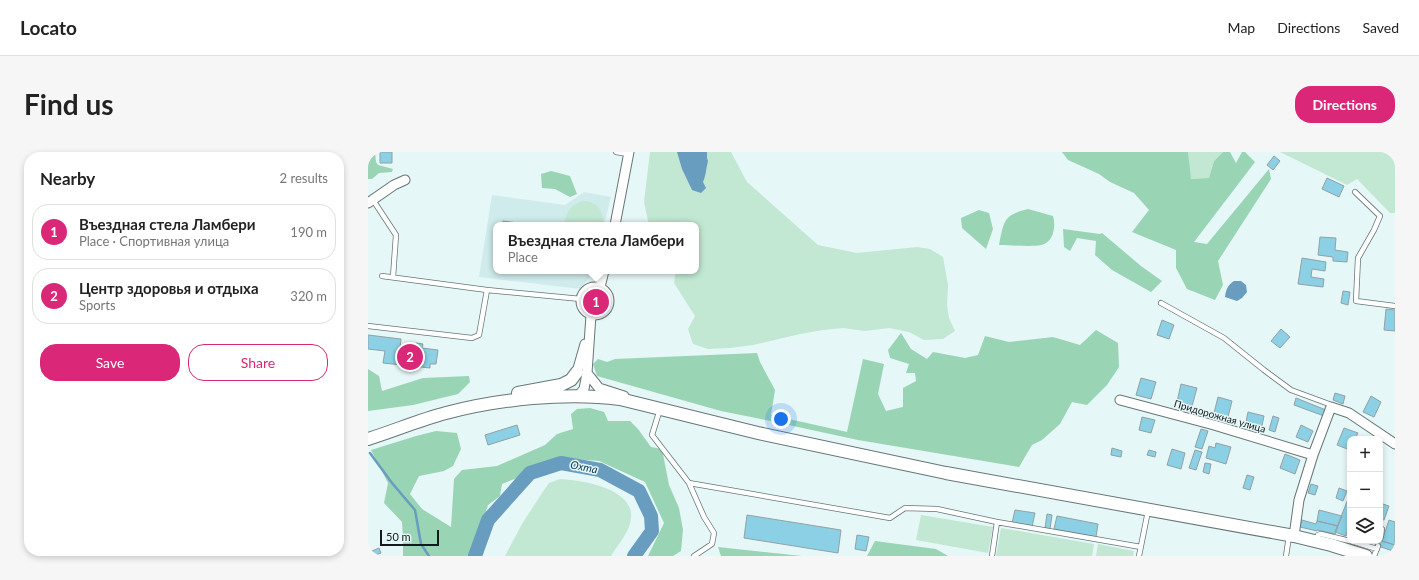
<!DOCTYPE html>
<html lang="en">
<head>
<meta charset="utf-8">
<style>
	body { margin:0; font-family:Lato,sans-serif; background:#f6f6f6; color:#222 }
	.controls { position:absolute; right:12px; bottom:12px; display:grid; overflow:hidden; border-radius:8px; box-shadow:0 2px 6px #0003 }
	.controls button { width:36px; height:36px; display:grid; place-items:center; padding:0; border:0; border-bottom:1px solid #e0e0e0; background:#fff; color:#222; font:20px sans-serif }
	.scale { position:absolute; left:12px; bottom:10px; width:59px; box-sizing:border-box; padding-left:4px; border:2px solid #14191a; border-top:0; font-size:11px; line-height:14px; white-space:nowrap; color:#14191a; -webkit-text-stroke:3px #e6f7f7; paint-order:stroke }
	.you { position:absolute; left:413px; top:267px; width:14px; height:14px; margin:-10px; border:3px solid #fff; border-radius:50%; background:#1a73e8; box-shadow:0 0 0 6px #1a73e833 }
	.badge { display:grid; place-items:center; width:26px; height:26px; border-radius:50%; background:#db2777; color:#fff; font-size:13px; font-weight:700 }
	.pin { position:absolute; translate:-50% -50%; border:2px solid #fff; box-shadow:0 1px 4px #0006 }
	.popup { position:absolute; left:125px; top:70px; width:206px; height:52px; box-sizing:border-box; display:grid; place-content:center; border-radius:8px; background:#fff; filter:drop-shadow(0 1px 3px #0005); font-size:13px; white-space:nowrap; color:#767676 }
	.popup b { font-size:15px; color:#222 }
	.popup::after { content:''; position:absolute; left:50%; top:100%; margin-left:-8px; border:8px solid transparent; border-top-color:#fff }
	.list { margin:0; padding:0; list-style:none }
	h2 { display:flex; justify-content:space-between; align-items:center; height:52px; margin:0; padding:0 16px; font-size:17px }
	h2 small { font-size:13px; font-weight:400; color:#767676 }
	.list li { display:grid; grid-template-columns:26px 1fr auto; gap:12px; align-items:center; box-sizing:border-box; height:56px; margin:0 8px 8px; padding:0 8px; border:1px solid #e0e0e0; border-radius:16px }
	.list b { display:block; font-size:15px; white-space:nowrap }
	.list p { margin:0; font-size:13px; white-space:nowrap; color:#767676 }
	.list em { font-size:13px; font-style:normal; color:#767676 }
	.actions { display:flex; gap:8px; padding:12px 16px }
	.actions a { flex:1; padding:9px 0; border:1px solid #db2777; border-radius:16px; text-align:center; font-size:14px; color:#db2777 }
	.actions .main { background:#db2777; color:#fff }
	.icon { flex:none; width:22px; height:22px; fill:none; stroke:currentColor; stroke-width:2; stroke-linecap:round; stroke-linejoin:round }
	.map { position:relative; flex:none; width:1027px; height:404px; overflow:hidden; border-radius:16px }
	header { display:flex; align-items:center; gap:24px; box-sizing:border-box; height:56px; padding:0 20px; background:#fff; border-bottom:1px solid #e0e0e0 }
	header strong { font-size:19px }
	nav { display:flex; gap:22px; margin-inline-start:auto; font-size:14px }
	.intro { display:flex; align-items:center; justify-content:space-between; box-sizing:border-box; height:96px; padding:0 24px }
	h1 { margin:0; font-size:28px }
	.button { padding:10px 18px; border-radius:16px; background:#db2777; color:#fff; font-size:14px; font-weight:700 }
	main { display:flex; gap:24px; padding:0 24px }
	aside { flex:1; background:#fff; border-radius:16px; box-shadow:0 2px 6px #0003 }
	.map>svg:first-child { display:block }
	.built { fill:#d0ebec }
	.green { fill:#c2e8d3 }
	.forest { fill:#99d4b5 }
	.water { fill:#699dbf }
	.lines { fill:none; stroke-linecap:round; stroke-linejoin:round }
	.stream { stroke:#699dbf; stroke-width:2.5 }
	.river { stroke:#699dbf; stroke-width:14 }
	.building { fill:#8bd0e4; stroke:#92a1a5 }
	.service-casing { stroke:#677677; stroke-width:6 }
	.minor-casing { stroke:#677677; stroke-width:11 }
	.secondary-casing { stroke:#677677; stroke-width:14 }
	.service { stroke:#fff; stroke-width:4.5 }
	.minor { stroke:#fff; stroke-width:9 }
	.secondary { stroke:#fff; stroke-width:12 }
	.labels { text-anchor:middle; stroke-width:3; stroke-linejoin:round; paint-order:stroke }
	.street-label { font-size:10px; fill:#14191a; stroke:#e6f7f7 }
	.water-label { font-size:11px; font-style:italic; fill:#0e3a52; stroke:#e6f7f7 }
</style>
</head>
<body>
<header>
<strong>Locato</strong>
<nav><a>Map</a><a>Directions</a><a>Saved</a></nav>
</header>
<div class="intro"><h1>Find us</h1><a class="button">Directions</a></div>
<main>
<aside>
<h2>Nearby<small>2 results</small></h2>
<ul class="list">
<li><span class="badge">1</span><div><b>Въездная стела Ламбери</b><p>Place · Спортивная улица</p></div><em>190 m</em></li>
<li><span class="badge">2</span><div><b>Центр здоровья и отдыха</b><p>Sports</p></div><em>320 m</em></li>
</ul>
<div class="actions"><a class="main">Save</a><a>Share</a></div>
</aside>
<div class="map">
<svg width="1027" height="404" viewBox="0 0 1027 404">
	<rect width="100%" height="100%" fill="#e6f7f7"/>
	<!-- built -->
	<path class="built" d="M216 40 243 45 236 73H128V119H226L213 137 111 125 124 43 197 53Z"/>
	<!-- green -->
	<path class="green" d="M282 0H363L379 30 450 93 489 101 549 95 562 97 575 105 580 133 579 153 581 166 587 179 575 187 556 188 541 180 521 176 497 179 475 176 455 178 432 182 385 193 362 196 340 197 325 192 320 177 327 164 306 131 308 119H328V73H304L303 70 295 73H281L276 50Z
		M820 0H855L846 9 841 26 822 27Z
		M912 0H1027V61H1022L989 27 979 33Z
		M214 49C229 49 236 58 235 73H196C198 61 202 53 214 49Z
		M192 327C213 328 266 336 263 366 262 380 250 392 243 404H137L154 372 174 341 181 331Z
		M553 363 625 375 620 401 548 388Z
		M633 376 726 392 724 404H628Z
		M730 392 766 399 765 404H728Z"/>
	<!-- forest -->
	<path class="forest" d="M0 0H7L8 10 10 13 25 17 24 20 11 21 4 27H0Z
		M694 0H820L823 27 841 26 846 9 855 0H862L868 11 874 0H877L887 10 826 90 839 92 901 17 903 27 850 109 855 133 847 148 819 137 808 116V98L764 80 781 58 766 41 742 30 731 22 700 8Z
		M183 19 202 24 209 42 202 45 187 37 174 36 173 22Z
		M660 57 685 64C688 74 686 90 673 93 664 95 642 93 631 93 636 69 635 63 660 57Z
		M611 58 621 61 625 77 618 97 594 76 593 66Z
		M695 77 732 82 734 81 773 114 794 129 783 140 744 118 727 103 728 89 709 86 702 99 696 95Z
		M728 178 750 191 751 215 739 233 719 253 704 250 692 272 674 288 664 293 651 315 490 288 393 267 353 259 229 224 225 212 230 207 239 210 247 207 389 201 392 210 407 238 403 263 479 280 495 207 516 212 510 242 518 259 535 255V236L548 229 547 221H538L541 212 522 206 520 198 533 181 543 197 559 207 565 200 597 206 610 203 617 184 641 190 685 185 712 193Z
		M0 217 11 224 14 239 55 226 101 224 102 230 90 242 45 253 0 259Z
		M222 256 236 260 240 269H262L270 277 283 295 294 297 301 333 311 356 315 378 313 399 305 404H280L296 371 277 330 231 309 193 306 165 315 149 326 134 332 132 344 120 353 104 404H35V385L34 370 16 351 20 331 3 298 48 284 68 279 89 281 93 297 85 314 76 319 51 324 42 342 54 357 83 375 86 327 94 318 129 314 177 293 189 282 205 277 203 262 209 257Z
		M507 389 568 397 580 404H499Z
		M350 395 434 404H353Z"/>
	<!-- water -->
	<path class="water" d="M309 0H339V6L340 9C338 17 338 23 335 30L338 36 333 41 324 38 314 17Z
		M866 129H873L878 133 879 140 874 146 869 149 857 145C858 137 860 133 866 129Z"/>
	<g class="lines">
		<!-- stream -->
		<path class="stream" d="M2 301 24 331 47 358 53 392 61 404"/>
		<!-- river -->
		<path class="river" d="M107 404 120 368 162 321 193 311 232 318 271 339 283 364 284 379 266 404"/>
	</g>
	<!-- building -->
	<path class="building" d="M12 0H24V11H12Z
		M906 4 912 9 905 18 899 13Z
		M959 26 976 34 971 45 954 37Z
		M135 69 150 71V72L155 73H134Z
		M952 85 968 86 967 98 980 100 979 110 965 109V105L950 103Z
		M934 106 958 110 957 119 944 117 943 125 956 127 955 135 930 132Z
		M975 139 982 140 980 153 973 151Z
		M1018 157 1027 158V179L1016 178Z
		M794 168 806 173 801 187 789 183Z
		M913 177 922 185 912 196 903 189Z
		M0 183 33 187 32 196 47 197 48 191 55 192 54 196 70 198 68 212H62V216L15 211 17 199 0 197Z
		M773 226 788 230 783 247 768 243Z
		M813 232 829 236 824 254 809 250Z
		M967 241 977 244 975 252 965 248Z
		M1003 244 1013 250 1006 265 995 260Z
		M850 245 864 249 860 265 846 261Z
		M928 246 958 258 956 264 926 253Z
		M880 260 896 264 893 278 877 275Z
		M905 264 911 266 907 280 901 278Z
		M774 265 787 268 783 281 771 278Z
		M149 273 152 283 120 293 117 283Z
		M933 273 945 279 940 290 928 285Z
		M976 276 990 281 987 287H982V298L969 293Z
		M833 277 840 279 834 297 827 295Z
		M848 291 863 295 858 312 838 306 841 294 847 296Z
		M744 296 754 299 753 305 743 303Z
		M804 297 817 301 813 317 799 313Z
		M781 298 788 300 787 305 779 303Z
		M827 298 834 300 828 318 821 316Z
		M917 302 932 308 927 322 912 316Z
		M837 311 843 312 841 322 835 320Z
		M879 323 886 325 882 338 875 336Z
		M943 332 950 334 947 343 940 341Z
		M971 336 979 339 975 349 968 346Z
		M982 342V369L978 384 967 380Z
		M1012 351 1021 354 1016 368 1012 367Z
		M647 358 667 361 664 375 644 371Z
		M951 358 974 364 970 374 949 369Z
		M679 362 684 363 682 377 677 376Z
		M379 363 473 378 470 401 376 386Z
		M689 364 730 372 728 385 686 377Z
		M934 368 948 372 949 369 970 374 967 382 949 378V379L932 375Z
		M1021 368 1027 370V393L1014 389Z
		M489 383 501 385 498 399 487 397Z
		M1012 383 1016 385 1014 389 1027 393 1025 399 1007 393 1008 389H1012Z
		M11 396 13 401 5 404 4 399Z"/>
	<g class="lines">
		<defs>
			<path id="service" d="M248 0 260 2
				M987 40 1012 64 1006 78 990 106 988 149 1027 154
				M5 48 28 83 25 125
				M14 124 119 138 213 147
				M793 151 856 186 896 218 923 238 961 252 963 255
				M0 174 104 186 111 183 119 138
				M292 257 284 283 321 331 336 365 346 381 344 392 326 404
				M321 331 522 366 537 356 569 357 629 370
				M1012 376 1014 377 1013 384
				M948 388 950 383 953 382 982 389
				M983 389 1009 397
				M624 404 629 370 773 395
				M771 404 780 359
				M918 404 921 384
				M1006 404 1010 394"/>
			<path id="minor" d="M0 51 26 33 37 28
				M247 73 261 0
				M213 149a14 14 0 1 1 28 0a14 14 0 1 1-28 0Z
				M232 135 236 119
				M209 220 217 192
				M219 221 231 236 256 244
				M210 244 216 237 219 221 223 163
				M752 248 846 273 945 303
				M926 384 931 348 945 303 963 255 981 261 1027 292"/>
			<path id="secondary" d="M150 241 193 233 203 228 209 220
				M0 287C26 279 51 268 78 261 131 247 198 240 252 247L390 281 578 321 926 384 963 393 998 404"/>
		</defs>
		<!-- service casing -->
		<use href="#service" class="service-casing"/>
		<!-- minor casing -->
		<use href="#minor" class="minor-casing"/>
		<!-- secondary casing -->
		<use href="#secondary" class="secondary-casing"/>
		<!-- service -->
		<use href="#service" class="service"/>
		<!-- minor -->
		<use href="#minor" class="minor"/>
		<!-- secondary -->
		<use href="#secondary" class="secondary"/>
	</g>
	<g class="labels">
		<!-- street labels -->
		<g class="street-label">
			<text transform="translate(852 264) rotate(16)" y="4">Придорожная улица</text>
		</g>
		<!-- water labels -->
		<g class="water-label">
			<text transform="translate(216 315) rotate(11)" y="4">Охта</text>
		</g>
	</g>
</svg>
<div class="controls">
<button>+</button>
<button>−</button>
<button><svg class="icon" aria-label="layers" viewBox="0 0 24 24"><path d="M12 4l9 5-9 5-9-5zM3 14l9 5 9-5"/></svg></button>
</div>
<div class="scale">50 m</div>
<div class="you"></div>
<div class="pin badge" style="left:228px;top:150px">1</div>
<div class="popup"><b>Въездная стела Ламбери</b>Place</div>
<div class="pin badge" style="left:42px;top:205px">2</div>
</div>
</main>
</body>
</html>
